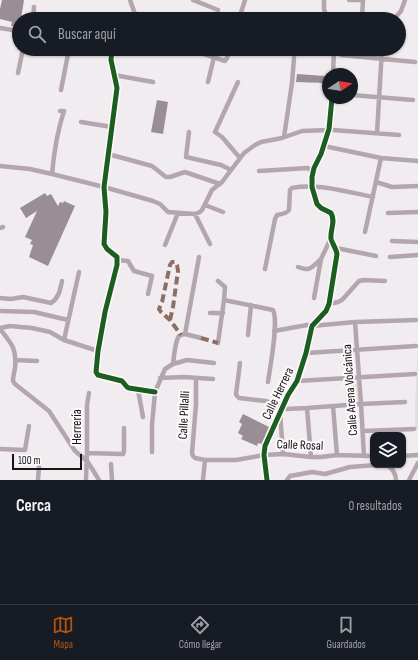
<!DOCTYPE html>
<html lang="es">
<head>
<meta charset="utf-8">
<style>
	body { margin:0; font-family:"Sofia Sans Condensed",sans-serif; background:#242831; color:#f1f3f6 }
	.controls { position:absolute; right:12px; bottom:12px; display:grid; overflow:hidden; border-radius:8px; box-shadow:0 1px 3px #0004 }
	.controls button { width:36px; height:36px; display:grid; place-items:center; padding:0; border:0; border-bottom:1px solid #363941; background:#171b24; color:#f1f3f6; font:20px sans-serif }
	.compass { position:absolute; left:322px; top:68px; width:36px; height:36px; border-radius:50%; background:#171b24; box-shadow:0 1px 3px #0004; rotate:78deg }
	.scale { position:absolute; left:12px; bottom:10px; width:70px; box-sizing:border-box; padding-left:4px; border:2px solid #161415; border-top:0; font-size:11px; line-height:14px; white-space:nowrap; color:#161415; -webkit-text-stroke:3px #fef9fc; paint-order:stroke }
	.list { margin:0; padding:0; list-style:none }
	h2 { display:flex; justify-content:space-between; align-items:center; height:52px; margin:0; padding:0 16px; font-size:17px }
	h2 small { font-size:13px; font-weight:400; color:#9ea1a6 }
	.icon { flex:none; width:22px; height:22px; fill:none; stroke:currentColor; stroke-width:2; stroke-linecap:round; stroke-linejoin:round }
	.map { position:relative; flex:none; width:418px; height:480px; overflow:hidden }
	.search { position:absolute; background:#171b24; box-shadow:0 1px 3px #0004; left:12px; right:12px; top:12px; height:44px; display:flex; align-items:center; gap:10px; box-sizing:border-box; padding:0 14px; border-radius:22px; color:#9ea1a6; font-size:15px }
	.sheet { height:124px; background:#171b24 }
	nav { display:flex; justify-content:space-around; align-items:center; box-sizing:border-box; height:56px; border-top:1px solid #363941; background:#171b24; font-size:11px; color:#9ea1a6 }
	nav a { display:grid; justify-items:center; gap:2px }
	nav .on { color:#b45309 }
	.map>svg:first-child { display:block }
	.built { fill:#e4dbe1 }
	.pitch { fill:#dfe4c5 }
	.building { fill:#9a8e95 }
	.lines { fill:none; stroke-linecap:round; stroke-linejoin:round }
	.minor { stroke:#b4a6ae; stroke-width:4.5 }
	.quiet { stroke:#8d6e63; stroke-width:4; stroke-dasharray:8 4; stroke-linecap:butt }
	.cycleway-casing { stroke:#fef9fc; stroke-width:8 }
	.cycleway { stroke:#1b5e20; stroke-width:5 }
	.labels { text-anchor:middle; stroke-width:4; stroke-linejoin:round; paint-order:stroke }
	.street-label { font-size:13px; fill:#161415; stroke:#fef9fc }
</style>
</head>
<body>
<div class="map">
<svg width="418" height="480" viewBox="0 0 418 480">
	<rect width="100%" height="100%" fill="#f1ecef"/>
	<!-- built -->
	<path class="built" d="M418 346V430H415V406Z"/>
	<!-- pitch -->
	<path class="pitch" d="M357 381 358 403 346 404 345 382Z"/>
	<!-- building -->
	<path class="building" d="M2 0H24L21 19H19V27L11 26 12 22 0 19V9Z
		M297 74 325 76V83L296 82Z
		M157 100 168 102 163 134 151 132Z
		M45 193 47 196 51 194 58 206 60 202 63 203 64 201 75 206 48 266 29 257 33 245 30 244 32 240 25 237 37 211 26 218 20 208Z
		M243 414 269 427 262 444 258 443 257 446 241 439 243 436 238 433 242 424 239 422Z"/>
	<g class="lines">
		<!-- minor -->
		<path class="minor" d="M130 0 135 14V19
			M193 0 218 10
			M324 0V9L327 19
			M349 0H362
			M362 18 363 0
			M33 19 34 7
			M239 19 245 0
			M394 19 401 11 405 0
			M0 28 19 31
			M112 49 111 60 117 88 104 187 106 212 104 244 107 249 117 257V265L105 312 98 351 96 372 98 375 122 381 127 387 129 388 155 392
			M199 49 198 52 225 61 227 58 230 49
			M341 55 415 62
			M18 73 23 49
			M333 74 334 49
			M114 75 153 82
			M208 82 214 57
			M238 82 215 132 222 137 240 158
			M61 90 69 49
			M352 95 413 100
			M81 122 112 127
			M333 130 399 135
			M189 132 186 157 221 165 231 170
			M377 133 382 49
			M284 137 292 83 294 58
			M324 146 381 158 418 161
			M108 154 152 166 166 177H170L185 172 220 184
			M0 166 30 169 52 174 104 187 153 201 160 204 168 212 195 214 200 212 202 210 212 190 222 182 244 153 255 145 261 142 282 138 302 131 328 130
			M259 171 308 168 313 173
			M52 174C54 152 57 132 64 111H60
			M376 182 392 187 418 186
			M205 205 223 212
			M388 213 418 212
			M195 214 210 244
			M0 228 3 227
			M365 232 381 158
			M392 241 418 242
			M165 245 178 213
			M336 248 376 256
			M390 257 418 255
			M117 260 128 261 134 271 152 276 148 294
			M298 267C310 272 312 267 321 259
			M265 269 275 219 277 215C282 214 286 214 289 210L290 190 292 188C318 183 347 192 373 197
			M218 281 225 287 224 300
			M0 298 11 299 23 297 51 303C59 298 60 290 62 281
			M314 298 321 259 331 238
			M329 304 338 302 342 300 359 281 364 280 385 281
			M0 311 34 312 68 320
			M210 313H223
			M355 322 361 404 364 456
			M0 328 10 326 32 328 50 332 64 340 98 351
			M0 329C12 344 17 349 15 368 14 373 13 377 13 381L15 384 49 411 75 451 87 461 91 467 99 480
			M274 331 307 325 312 326 355 322 416 320
			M185 334 201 338
			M248 335 251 305
			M64 340 79 272
			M218 343 224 300 273 310C279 322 270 367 268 382
			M306 353 416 346
			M15 360 37 361
			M240 363 236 394 237 396 239 398 266 401 286 409 307 408 361 404 405 402
			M173 364C174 357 175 341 179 336 181 335 184 334 185 334L199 257
			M160 378 184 377 213 379
			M196 378V404L192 453 193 456 195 458 205 460H236L264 455 283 454 311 457H321L337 455 373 456
			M297 381 415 374
			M138 390 143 417
			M333 406 337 455
			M307 408 311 457
			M280 412 283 454
			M363 431 414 429
			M0 449 25 450 29 426
			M152 452V425L155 392 165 369 173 364 187 360 214 363
			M87 453 121 454H123L124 451V428
			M403 456 418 455
			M111 464 112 480
			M386 465C392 467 396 474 396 480
			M38 480 39 467
			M86 480 87 453V405L89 393
			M203 480 205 460
			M267 480 264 455 265 446 288 395 297 381 306 353 312 326 326 311 329 304 337 254C336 248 332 243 331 239 330 229 336 222 331 213L321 208 317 204 312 187V177L314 168 321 154 329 129 332 98
			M287 480 290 476 312 472 325 474 350 467 376 465
			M409 480 418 463"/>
		<!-- quiet -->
		<path class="quiet" d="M170 320 173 307 178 271 177 265 175 262H172L170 265 162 302 159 309 161 312 170 320 181 335
			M201 338 218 343"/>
		<defs>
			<path id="cycleway" d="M112 49 111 60 117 88 104 187 106 212 104 244 107 249 117 257V265L105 312 98 351 96 372 98 375 122 381 127 387 129 388 155 392
				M267 480 264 455 265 446 288 395 297 381 306 353 312 326 326 311 329 304 337 254C336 248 332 243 331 239 330 229 336 222 331 213L321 208 317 204 312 187V177L314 168 321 154 329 129 332 98"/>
		</defs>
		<!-- cycleway casing -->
		<use href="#cycleway" class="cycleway-casing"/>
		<!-- cycleway -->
		<use href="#cycleway" class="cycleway"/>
	</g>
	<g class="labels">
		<!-- street labels -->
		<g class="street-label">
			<text transform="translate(349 390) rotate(-94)" y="5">Calle Arena Volcánica</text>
			<text transform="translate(277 393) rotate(-64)" y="5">Calle Herrera</text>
			<text transform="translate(183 415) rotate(-87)" y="5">Calle Pillalli</text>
			<text transform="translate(76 427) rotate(-90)" y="5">Herrería</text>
			<text transform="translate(300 444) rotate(2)" y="5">Calle Rosal</text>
		</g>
	</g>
</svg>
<div class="controls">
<button><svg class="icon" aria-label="layers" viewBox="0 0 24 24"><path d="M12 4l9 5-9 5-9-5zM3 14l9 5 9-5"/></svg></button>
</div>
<svg class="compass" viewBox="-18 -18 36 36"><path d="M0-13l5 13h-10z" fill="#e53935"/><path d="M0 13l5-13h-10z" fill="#9ea1a6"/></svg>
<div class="scale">100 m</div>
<div class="search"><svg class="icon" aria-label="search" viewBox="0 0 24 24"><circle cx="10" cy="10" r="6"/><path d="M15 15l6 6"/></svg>Buscar aquí</div>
</div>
<section class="sheet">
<h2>Cerca<small>0 resultados</small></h2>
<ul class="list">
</ul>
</section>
<nav>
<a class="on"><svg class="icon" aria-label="map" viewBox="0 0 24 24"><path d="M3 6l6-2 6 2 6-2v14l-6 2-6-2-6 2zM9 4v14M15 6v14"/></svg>Mapa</a>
<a><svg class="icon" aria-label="directions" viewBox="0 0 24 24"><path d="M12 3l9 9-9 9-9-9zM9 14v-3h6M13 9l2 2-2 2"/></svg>Cómo llegar</a>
<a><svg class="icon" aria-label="saved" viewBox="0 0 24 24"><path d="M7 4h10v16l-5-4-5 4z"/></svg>Guardados</a>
</nav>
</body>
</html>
